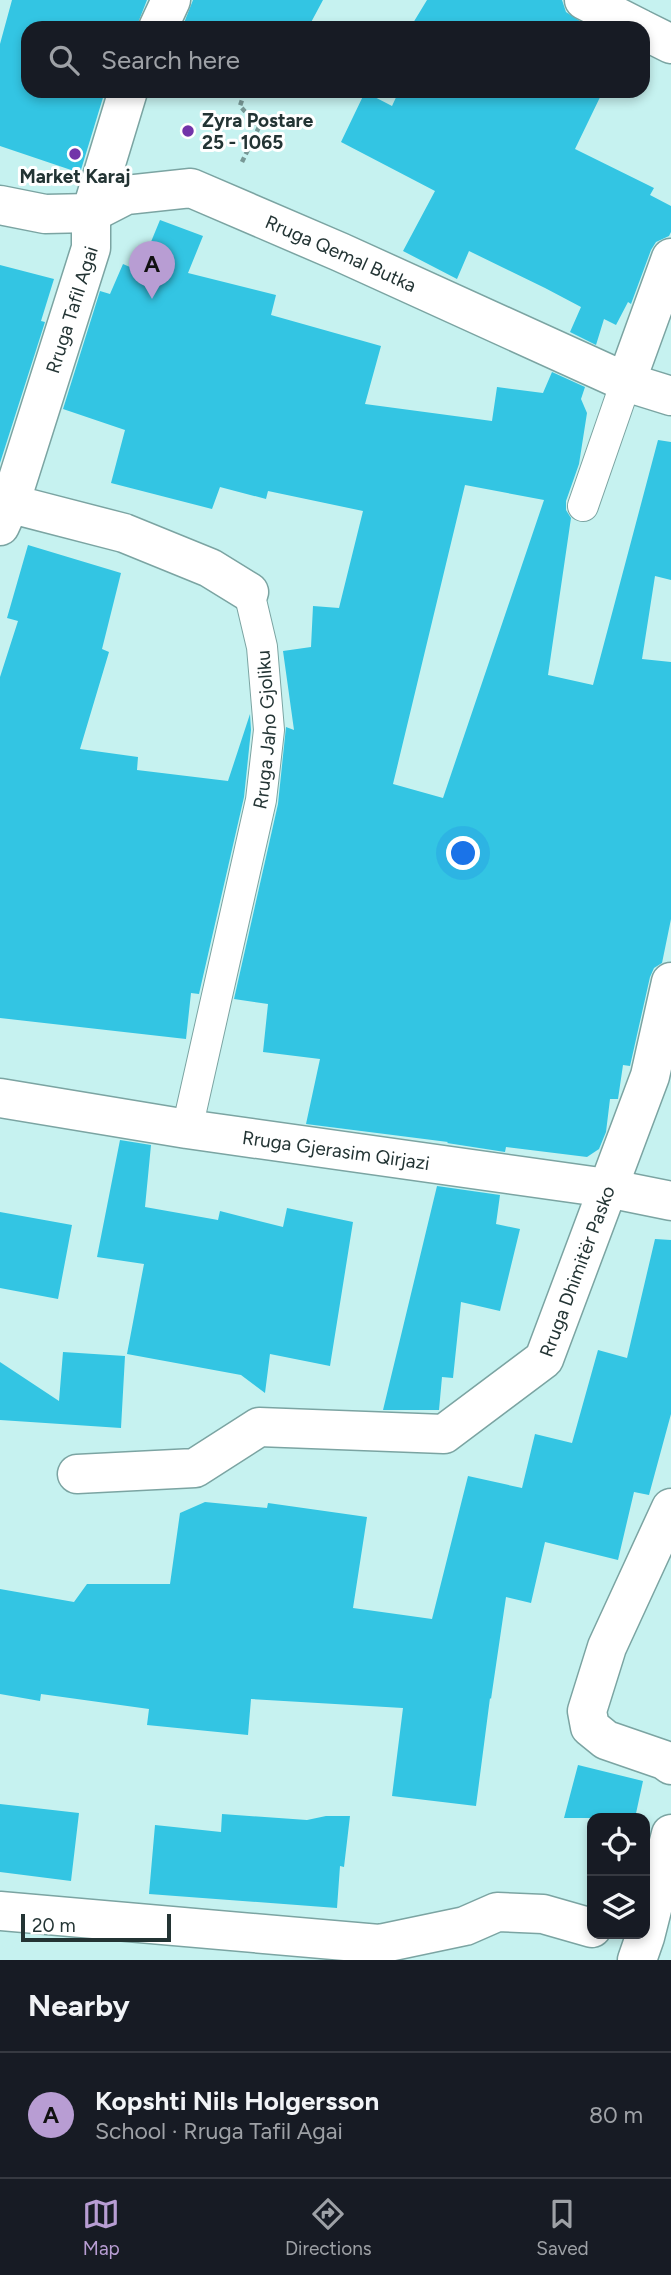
<!DOCTYPE html>
<html lang="en">
<head>
<meta charset="utf-8">
<style>
	body { margin:0; font-family:Figtree,sans-serif; background:#242831; color:#f1f3f6 }
	.controls { position:absolute; right:21px; bottom:21px; display:grid; overflow:hidden; border-radius:14px; box-shadow:0 4px 10px #0003 }
	.controls button { width:63px; height:63px; display:grid; place-items:center; padding:0; border:0; border-bottom:2px solid #363941; background:#171b24; color:#f1f3f6; font:35px sans-serif }
	.scale { position:absolute; left:21px; bottom:18px; width:150px; box-sizing:border-box; padding-left:7px; border:4px solid #233434; border-top:0; font-size:19px; line-height:24px; white-space:nowrap; color:#233434; -webkit-text-stroke:5px #fff; paint-order:stroke }
	.you { position:absolute; left:464px; top:854px; width:24px; height:24px; margin:-18px; border:5px solid #fff; border-radius:50%; background:#1a73e8; box-shadow:0 0 0 10px #1a73e833 }
	.badge { display:grid; place-items:center; width:46px; height:46px; border-radius:50%; background:#b89dd3; color:#111; font-size:23px; font-weight:700 }
	.pin { position:absolute; translate:-50% -58px; filter:drop-shadow(0 2px 4px #0008) }
	.pin::after { content:''; position:absolute; top:37px; width:24px; height:21px; background:inherit; clip-path:polygon(0 0,100% 0,50% 100%) }
	.list { margin:0; padding:0; list-style:none }
	h2 { display:flex; justify-content:space-between; align-items:center; height:91px; margin:0; padding:0 28px; font-size:30px }
	h2 small { font-size:23px; font-weight:400; color:#9ea1a6 }
	.list li { display:grid; grid-template-columns:46px 1fr auto; gap:21px; align-items:center; box-sizing:border-box; height:126px; padding:0 28px; border-top:2px solid #363941 }
	.list b { display:block; font-size:26px; white-space:nowrap }
	.list p { margin:0; font-size:23px; white-space:nowrap; color:#9ea1a6 }
	.list em { font-size:23px; font-style:normal; color:#9ea1a6 }
	.icon { flex:none; width:38px; height:38px; fill:none; stroke:currentColor; stroke-width:2; stroke-linecap:round; stroke-linejoin:round }
	.map { position:relative; flex:none; width:671px; height:1960px; overflow:hidden }
	.search { position:absolute; background:#171b24; box-shadow:0 4px 10px #0003; left:21px; right:21px; top:21px; height:77px; display:flex; align-items:center; gap:18px; box-sizing:border-box; padding:0 24px; border-radius:21px; color:#9ea1a6; font-size:26px }
	.sheet { height:217px; background:#171b24 }
	nav { display:flex; justify-content:space-around; align-items:center; box-sizing:border-box; height:98px; border-top:2px solid #363941; background:#171b24; font-size:19px; color:#9ea1a6 }
	nav a { display:grid; justify-items:center; gap:4px }
	nav .on { color:#b89dd3 }
	.map>svg:first-child { display:block }
	.building { fill:#33c5e3; fill-rule:evenodd }
	.lines { fill:none; stroke-linecap:round; stroke-linejoin:round }
	.lane-casing { stroke:#7ba4a2; stroke-width:32 }
	.street-casing { stroke:#7ba4a2; stroke-width:41 }
	.path { stroke:#789896; stroke-width:4.5; stroke-dasharray:5 3.5; stroke-linecap:butt }
	.lane { stroke:#fff; stroke-width:30 }
	.street { stroke:#fff; stroke-width:38 }
	.poi-dot { fill:#7234a9; stroke:#fff; stroke-width:2.5 }
	.labels { text-anchor:middle; stroke-width:6; stroke-linejoin:round; paint-order:stroke }
	.poi-label { font-size:19px; font-weight:bold; fill:#233434; stroke:#fff; text-anchor:start }
	.street-label { font-size:19px; fill:#233434; stroke:#fff }
</style>
</head>
<body>
<div class="map">
<svg width="671" height="1960" viewBox="0 0 671 1960">
	<rect width="100%" height="100%" fill="#c6f2f0"/>
	<!-- building -->
	<path class="building" d="M12 0H147L136 28 129 24 128 28H28V91H105L80 173 0 146V44Z
		M193 0H323L308 28H182Z
		M427 0H562L566 12 591 28H410Z
		M399 91H603L575 149 654 188 650 195 671 206V232L669 236 656 242 651 250 631 304 628 302 616 325 604 319 596 345 570 332 581 307 545 288 469 251 457 279 403 251 435 191 341 142 365 92 392 106Z
		M160 220 203 236 188 273 276 295 271 315 381 346 365 404 492 421 497 387 543 393 552 372 585 387 581 399 587 413 579 464 566 501V510L571 518 548 675 593 685 658 440 671 442V580L655 576 642 659 671 662V919L662 963 654 968 650 977 630 1066 623 1065 618 1099H610L606 1132 599 1149 587 1157 506 1147 505 1152 447 1143 448 1142 306 1124 320 1059 263 1052 268 1004 234 999 278 804 286 727 294 730 283 651 311 647 313 606 339 608 363 511 268 491 266 499 220 487 212 509 111 483 125 430 63 409 100 291 110 294 123 264 139 271ZM465 485 544 500 443 798 393 784Z
		M0 265 54 279 41 321 45 322 0 463Z
		M28 545 121 573 102 649 109 652 80 749 138 757 137 770 228 781 250 714 251 730 244 797 199 994 191 993 186 1039 0 1018V677L18 621 7 618Z
		M120 1140 151 1145 145 1207 218 1220 220 1211 283 1227 287 1208 353 1222 330 1366 270 1354 265 1393 241 1375 127 1354 144 1264 97 1257Z
		M437 1186 500 1195 496 1224 520 1229 500 1311 461 1302 453 1378 442 1377 439 1410H383Z
		M0 1212 72 1225 58 1299 0 1288Z
		M655 1239 671 1240V1414L649 1495 634 1492 618 1560 545 1542 531 1603 506 1597 491 1699 490 1698 476 1806 392 1796 403 1708 251 1699 248 1735 147 1725 149 1709 41 1694 40 1701 0 1694V1589L74 1602 87 1584H170L180 1513 205 1502 267 1508 268 1503 367 1517 353 1608 432 1619 468 1476 522 1488 535 1434 572 1443 598 1350 627 1358Z
		M63 1352 125 1356 121 1428 0 1420V1362L59 1401Z
		M578 1765 643 1781 635 1818H564Z
		M0 1804 79 1813 71 1881 0 1872Z
		M222 1814 307 1820 326 1816H350L344 1867 340 1866 337 1908 149 1894 155 1825 221 1832Z"/>
	<g class="lines">
		<defs>
			<g id="lane">
				<path d="M583 506 626 382"/>
				<path id="s1" d="M187 1129 261 800 269 730 262 647 249 592"/>
			</g>
			<g id="street">
				<path d="M584 0 639 28"/>
				<path d="M158 28 171 0"/>
				<path d="M643 30 671 44"/>
				<path id="s2" d="M0 205 45 214 91 213 126 195 191 188 340 252 626 382 671 396"/>
				<path d="M626 382 671 258"/>
				<path d="M0 501 124 533 210 568 249 592"/>
				<path id="s3" d="M0 526 10 504 91 248V213L128 91"/>
				<path id="s4" d="M0 1098 187 1129 607 1188 671 1201"/>
				<path id="s5" d="M77 1474 195 1468 259 1427 444 1434 544 1359 650 1076 671 982"/>
				<path d="M671 1508 607 1647 587 1711 590 1727 606 1740 664 1760 671 1765"/>
				<path d="M0 1911 379 1944 465 1926 497 1912 543 1914 592 1928"/>
				<path d="M637 1960 645 1937 671 1834"/>
			</g>
		</defs>
		<!-- lane casing -->
		<use href="#lane" class="lane-casing"/>
		<!-- street casing -->
		<use href="#street" class="street-casing"/>
		<!-- path -->
		<path class="path" d="M242 162 259 127 240 106 245 91"/>
		<!-- lane -->
		<use href="#lane" class="lane"/>
		<!-- street -->
		<use href="#street" class="street"/>
	</g>
	<!-- markers -->
	<g class="poi-dot">
		<circle cx="188" cy="131" r="7"/>
		<circle cx="75" cy="154" r="7"/>
	</g>
	<g class="labels">
		<!-- poi labels -->
		<g class="poi-label">
			<text x="202" y="127">Zyra Postare<tspan x="202" dy="22">25 - 1065</tspan></text>
			<text x="75" y="183" text-anchor="middle">Market Karaj</text>
		</g>
		<!-- street labels -->
		<g class="street-label">
			<text dy="7" stroke="none"><textPath href="#s2" startOffset="360">Rruga Qemal Butka</textPath></text>
			<text dy="7" stroke="none"><textPath href="#s3" startOffset="228">Rruga Tafil Agai</textPath></text>
			<text dy="7" stroke="none"><textPath href="#s1" startOffset="408">Rruga Jaho Gjoliku</textPath></text>
			<text dy="7" stroke="none"><textPath href="#s4" startOffset="340">Rruga Gjerasim Qirjazi</textPath></text>
			<text dy="7" stroke="none"><textPath href="#s5" startOffset="598">Rruga Dhimitër Pasko</textPath></text>
		</g>
	</g>
</svg>
<div class="controls">
<button><svg class="icon" aria-label="locate" viewBox="0 0 24 24"><circle cx="12" cy="12" r="6"/><path d="M12 2v4M12 18v4M2 12h4M18 12h4"/></svg></button>
<button><svg class="icon" aria-label="layers" viewBox="0 0 24 24"><path d="M12 4l9 5-9 5-9-5zM3 14l9 5 9-5"/></svg></button>
</div>
<div class="scale">20 m</div>
<div class="you"></div>
<div class="pin badge" style="left:152px;top:299px">A</div>
<div class="search"><svg class="icon" aria-label="search" viewBox="0 0 24 24"><circle cx="10" cy="10" r="6"/><path d="M15 15l6 6"/></svg>Search here</div>
</div>
<section class="sheet">
<h2>Nearby<small></small></h2>
<ul class="list">
<li><span class="badge">A</span><div><b>Kopshti Nils Holgersson</b><p>School · Rruga Tafil Agai</p></div><em>80 m</em></li>
</ul>
</section>
<nav>
<a class="on"><svg class="icon" aria-label="map" viewBox="0 0 24 24"><path d="M3 6l6-2 6 2 6-2v14l-6 2-6-2-6 2zM9 4v14M15 6v14"/></svg>Map</a>
<a><svg class="icon" aria-label="directions" viewBox="0 0 24 24"><path d="M12 3l9 9-9 9-9-9zM9 14v-3h6M13 9l2 2-2 2"/></svg>Directions</a>
<a><svg class="icon" aria-label="saved" viewBox="0 0 24 24"><path d="M7 4h10v16l-5-4-5 4z"/></svg>Saved</a>
</nav>
</body>
</html>
